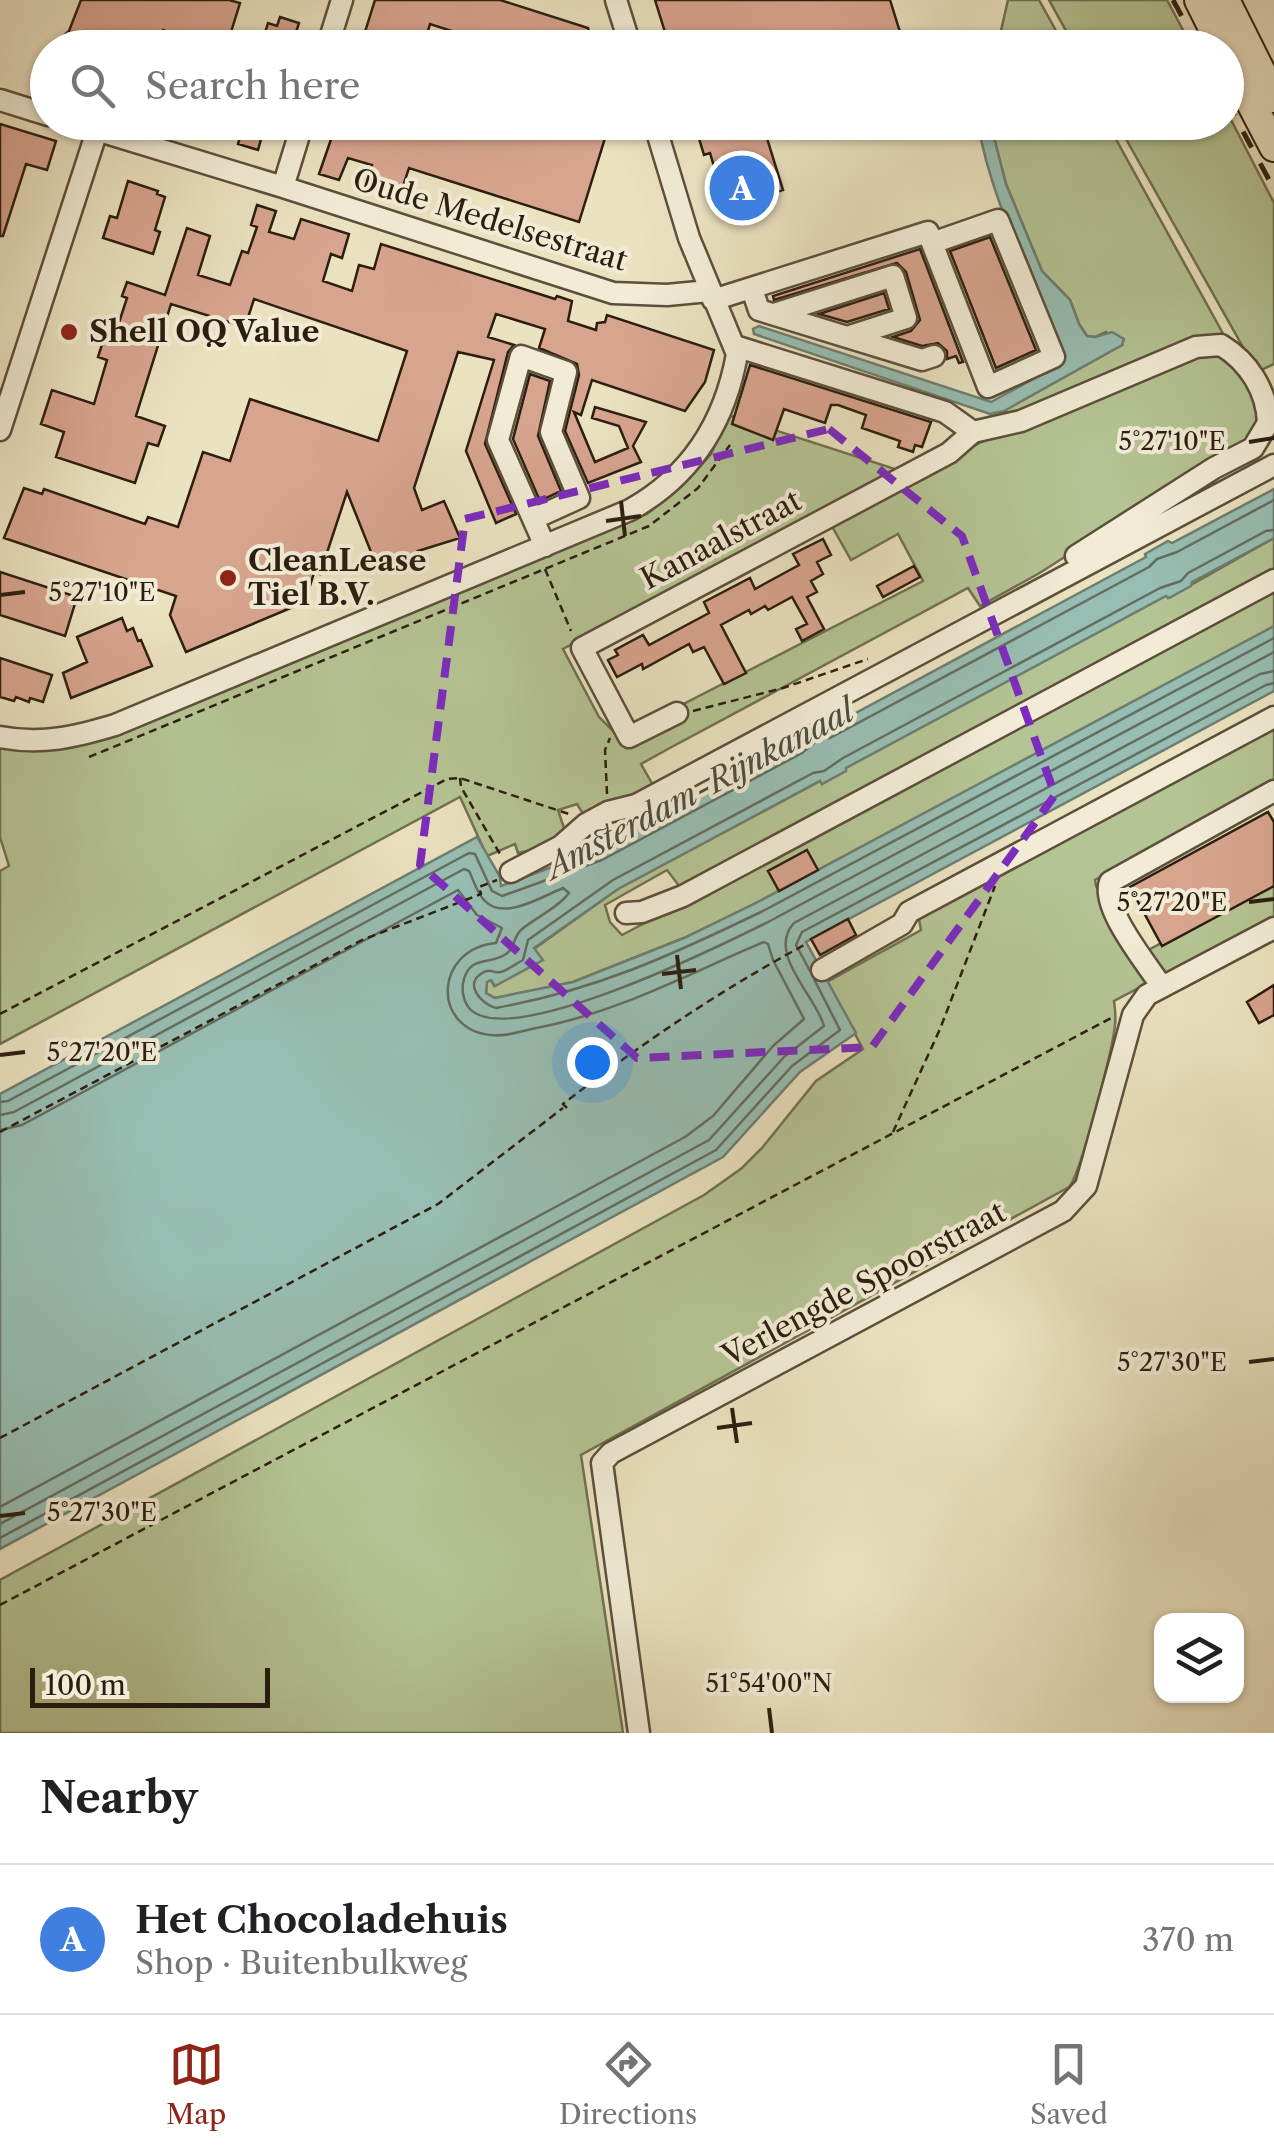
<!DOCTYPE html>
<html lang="en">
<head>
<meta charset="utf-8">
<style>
	body { margin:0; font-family:"Libre Caslon Text",serif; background:#f6f6f6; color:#202124 }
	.controls { position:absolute; right:30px; bottom:30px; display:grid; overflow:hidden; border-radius:20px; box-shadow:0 2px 8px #0004 }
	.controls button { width:90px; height:90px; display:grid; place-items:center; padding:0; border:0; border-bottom:2px solid #e0e0e0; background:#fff; color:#202124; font:50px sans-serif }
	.scale { position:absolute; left:30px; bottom:25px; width:240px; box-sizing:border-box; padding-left:10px; border:5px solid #2c1e0f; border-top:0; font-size:28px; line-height:35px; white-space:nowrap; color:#2c1e0f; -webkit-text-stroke:8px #f2ecd6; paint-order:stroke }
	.you { position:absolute; left:592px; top:1062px; width:35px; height:35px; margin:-25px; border:8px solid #fff; border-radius:50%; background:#1a73e8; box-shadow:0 0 0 15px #1a73e833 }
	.badge { display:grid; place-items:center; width:65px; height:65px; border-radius:50%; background:#8f2418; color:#fff; font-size:32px; font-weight:700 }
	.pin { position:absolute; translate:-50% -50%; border:5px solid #fff; box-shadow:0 2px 10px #0006 }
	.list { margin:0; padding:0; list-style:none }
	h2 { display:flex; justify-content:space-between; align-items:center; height:130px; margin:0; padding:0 40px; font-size:42px }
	h2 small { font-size:32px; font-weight:400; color:#757577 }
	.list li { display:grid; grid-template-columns:65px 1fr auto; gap:30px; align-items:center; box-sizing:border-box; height:150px; padding:0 40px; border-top:2px solid #e0e0e0 }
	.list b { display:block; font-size:38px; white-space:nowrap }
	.list p { margin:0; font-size:32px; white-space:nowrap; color:#757577 }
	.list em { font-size:32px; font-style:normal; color:#757577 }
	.icon { flex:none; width:55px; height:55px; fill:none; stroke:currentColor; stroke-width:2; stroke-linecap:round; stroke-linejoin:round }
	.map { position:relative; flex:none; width:1274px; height:1733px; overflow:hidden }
	.search { position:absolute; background:#fff; box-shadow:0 2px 8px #0004; left:30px; right:30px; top:30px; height:110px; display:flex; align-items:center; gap:25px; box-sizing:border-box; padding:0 35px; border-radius:55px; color:#757577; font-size:38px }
	.sheet { height:280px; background:#fff }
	nav { display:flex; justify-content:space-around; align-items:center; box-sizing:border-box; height:140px; border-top:2px solid #e0e0e0; background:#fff; font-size:28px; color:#757577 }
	nav a { display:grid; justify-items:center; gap:5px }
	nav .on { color:#8f2418 }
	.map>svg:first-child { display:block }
	.green { fill:#b5c494; stroke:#707152; stroke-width:2.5 }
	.water { fill:#98beb3; stroke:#6d7e71; stroke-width:2.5 }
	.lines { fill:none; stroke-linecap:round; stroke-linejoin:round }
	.shore { stroke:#626e61; stroke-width:2.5 }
	.building { fill:#d7a48e; stroke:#2c1e0f; stroke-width:2.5 }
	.minor-casing { stroke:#5c4f3b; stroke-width:25 }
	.highway-casing { stroke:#2c1e0f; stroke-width:32 }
	.path { stroke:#2c1e0f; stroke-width:2.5; stroke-dasharray:8 5; stroke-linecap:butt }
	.minor { stroke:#f2ecd6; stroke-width:20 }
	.highway { stroke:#ebe2c0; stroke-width:28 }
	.rail { stroke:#2c1e0f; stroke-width:5; stroke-dasharray:18 18; stroke-linecap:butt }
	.marked { fill:none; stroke:#7b2cbf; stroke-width:8; stroke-dasharray:20 12; stroke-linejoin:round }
	.ticks { fill:none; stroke:#2c1e0f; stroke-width:4 }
	.poi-dot { fill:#8f2418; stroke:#f2ecd6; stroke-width:4 }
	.labels { text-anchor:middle; stroke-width:8; stroke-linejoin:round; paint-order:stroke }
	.street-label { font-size:30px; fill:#2c1e0f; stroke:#f2ecd6 }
	.poi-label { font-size:30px; font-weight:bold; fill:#2c1e0f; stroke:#f2ecd6; text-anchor:start }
	.water-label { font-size:32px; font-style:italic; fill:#4c4e40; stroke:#f2ecd6 }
	.ticks-label { font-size:25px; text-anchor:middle; fill:#2c1e0f; stroke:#f2ecd6; stroke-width:8; stroke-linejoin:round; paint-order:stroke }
</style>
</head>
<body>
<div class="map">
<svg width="1274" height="1733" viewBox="0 0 1274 1733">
	<rect width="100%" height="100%" fill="#ebe2c0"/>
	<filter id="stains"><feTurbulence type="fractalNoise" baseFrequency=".002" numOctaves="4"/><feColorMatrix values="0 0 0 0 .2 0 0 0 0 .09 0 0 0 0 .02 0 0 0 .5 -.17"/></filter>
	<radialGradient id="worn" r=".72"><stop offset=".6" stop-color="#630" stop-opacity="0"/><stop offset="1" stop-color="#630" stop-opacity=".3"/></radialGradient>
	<!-- green -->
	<path class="green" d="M1008 0H1039L1065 47 997 48Z
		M1049 0H1167L1192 47H1075Z
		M1227 112 1274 203V364L1257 372 1117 123 1226 122Z
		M990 123H1107L1226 339 1014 413 1001 412 1122 345 1106 332 1095 337 1087 336 1079 324 1070 300 1042 271 1006 184Z
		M1214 349C1242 374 1270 398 1251 438L1038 574 980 606 968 588 668 749 641 764 654 787 585 817 577 804 558 810 565 831 545 847 518 853 515 844 487 856 460 797 0 1044V871L9 866 0 837V745C35 750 66 750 100 738L479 580 647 514 684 484 711 454 728 415 895 469 563 649 599 717 619 737 923 581 898 534 851 560 829 521 991 437Z
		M1274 538V569L680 887 667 870 605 905 610 922 622 935 1274 589V627L758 902 684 938 573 982 495 998 486 993 487 982 491 980 494 986 537 955 534 949 618 889 820 781 822 784 845 768 1167 595 1168 598Z
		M1274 723V781L1095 880 1096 886 1135 957 1274 883V917L1114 1001C1115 1008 1116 1017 1115 1025 1113 1047 1081 1174 1069 1187L581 1455 623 1733H0V1580L704 1195 742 1168 762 1148 816 1081 863 1049 827 982 921 930 918 914Z"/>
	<!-- water -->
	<path class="water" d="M990 122 1006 184 1042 271 1070 300 1079 324 1087 336 1095 337 1112 332 1124 339 1122 345 1004 411 990 414 754 334 753 329 759 326 991 402 1061 364 1063 359C1035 281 991 204 978 123Z
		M1274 489V538L1192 582 1191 586 1169 598 1166 596 846 768V771L822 784 820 781 618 889 534 948 543 960 495 986 491 980 487 982 486 993 495 998 573 982 684 938 758 902 1274 626V691L806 942 856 1033 800 1072 723 1157 0 1549V1094L477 837 500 877 501 886 598 850 798 743 797 739 821 727 824 730 1146 557 1145 554 1168 541 1172 543Z"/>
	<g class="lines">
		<!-- shore -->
		<path class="shore" d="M1274 530 1266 531 1188 573 1181 581 1160 588 843 758 824 771 813 773 613 880 528 940 523 960C517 963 508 970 501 972 492 974 493 968 484 972 462 983 481 1004 496 1008 596 990 672 955 763 911L1274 638
			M810 971 796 945 802 932 1266 685 1274 683
			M0 1102 8 1101 469 853 475 854 492 891 502 896 602 860 802 753 819 739 830 738 1149 567 1157 559 1177 552 1274 500
			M0 1115 14 1112 464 869 469 871C474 881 477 894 485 901 504 921 543 896 563 888L569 893C558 908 536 917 521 930 513 937 515 949 506 954 491 965 471 955 464 979 461 989 463 1000 469 1008 507 1052 722 945 768 922L1274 652
			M0 1130 22 1125 458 890 477 915 502 928 496 943C434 949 431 1029 491 1035 506 1037 522 1031 536 1028 617 1013 688 974 764 942L768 944 773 960 804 1019 773 1046 713 1116 685 1137 0 1507
			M0 1524 709 1140 784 1057 824 1026C816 996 766 953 794 923L1260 674 1274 671
			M0 1538 716 1150 792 1066 840 1030 814 979"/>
	</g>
	<!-- building -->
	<path class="building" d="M81 0H229L240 3 226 48H216L163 30 157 48H69L60 39 69 31Z
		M375 0H500L588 28 594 48H471L474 38 430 24 423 48H360Z
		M655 0H890L905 48H670Z
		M280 17 299 23 291 48 262 42 268 23 277 26Z
		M214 122H258L255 130 263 132 258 150 238 144 241 134Z
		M337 122H610L579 222 409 168 399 198 365 188 372 165 348 158 339 180 319 174Z
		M694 122H796L797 125 766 135 783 190 721 209 713 182 718 180 710 153 704 155Z
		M0 124 56 141 47 170 26 164 3 236H0Z
		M128 181 158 191 157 194 165 197 155 230 160 232 153 254 103 238 110 216 117 218Z
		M257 205 276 211 269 232 294 239 301 219 349 234 342 258 331 254 323 281 352 291 359 265 374 269 381 244 555 299 557 296 572 301 568 321 596 330 597 323 605 322 607 315 714 350 705 382 685 411 592 380 581 415 574 412 595 462 628 448 619 426 592 418 595 407 646 422 633 446 641 462 588 483 565 431 579 375 577 364 539 348 545 329 496 314 488 337 514 345 508 352 485 444 516 514 496 523 466 451 494 360 458 352 414 488 422 510 444 501 460 538 418 551 420 554 392 565 390 562 377 567 347 492 320 574 314 573 305 602 186 652 170 615 176 596 4 538 24 488 42 494 44 489 145 524 148 517 178 527 203 452 230 461 250 399 378 441 407 351 254 299 245 327 171 304 136 416 165 426 158 446 148 443 135 483 56 457 64 432 41 424 52 390 94 404 107 360 98 357 106 332 115 335 127 298 122 296 127 282 165 295 187 228 210 236 198 275 230 285 242 251 248 253 257 227 251 225Z
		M990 237 1036 350 996 368 950 251Z
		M920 249 963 362 959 363 956 356 947 359V351L938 343 922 346 893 337 911 331 920 320 906 272 897 263 774 300 773 296Z
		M884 293 889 309 847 322 819 314Z
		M750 365 931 422 922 447 915 445 913 452 898 447 900 441 862 428 866 415 838 405H831L825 423 784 409 773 440 732 424Z
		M530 374 550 381 538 436 561 491 540 501 513 439Z
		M823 539 831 555 817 562 823 574 811 581 817 592 807 597 824 629 802 641 796 629 807 624 792 597 768 610 765 606 751 614 749 610 721 625 746 673 724 684 704 647 693 652 689 644 643 669 642 664 617 677 608 660 618 655 615 650 643 635 649 645 709 613 704 602 750 578 755 589 799 565 793 554Z
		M914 566 920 577 883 597 877 586Z
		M0 572 77 597 65 636 0 615Z
		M122 618 127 631 133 628 138 641 141 640 152 666 71 698 63 673 87 662 77 637Z
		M0 658 52 675 43 702 30 698 29 702 16 697 14 701 0 697Z
		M1268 812 1274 822V886L1162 946 1130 887Z
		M807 850 818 870 779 891 768 871Z
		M848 919 856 935 820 955 811 939Z
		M1274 985V1015L1259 1023 1247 1002Z"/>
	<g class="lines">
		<defs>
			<path id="minor" d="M616 0 631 48
				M327 48 342 0
				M0 100 48 115
				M70 122 283 187 613 293 667 295 709 291
				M283 187 303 122
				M752 289 759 310 922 360 934 356
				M713 300 928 232 932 243 988 387 1054 357 998 220 932 243
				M774 314 893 276 906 318 847 337
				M735 346 945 412 973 432
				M0 430 97 131
				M973 432 1021 421 1196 347 1221 345C1249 362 1267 391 1268 423L1253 448 1214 468 1076 556
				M533 519 579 498 551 432 566 372 521 356 498 440 545 546
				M677 713 629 737 582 648 949 453 973 432
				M0 737C42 745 75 737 115 725L630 510C691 476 725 422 737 354L689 238 654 122
				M511 872 561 846 586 824 608 812 636 805 1274 465
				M626 913 642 912 683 896 1274 580
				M822 970 902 924 909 912 1274 717
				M1162 987C1147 964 1100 907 1110 882L1274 791
				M639 1733 602 1463 611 1453 1063 1211 1086 1186 1133 1015 1147 995 1274 928"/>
			<path id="highway" d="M1199 0 1223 48
				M1225 0 1274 98
				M1226 55 1274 147"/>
		</defs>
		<!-- minor casing -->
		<use href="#minor" class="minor-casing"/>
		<!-- highway casing -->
		<use href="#highway" class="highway-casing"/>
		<!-- path -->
		<path class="path" d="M545 569 571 631
			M693 711 783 688 868 659
			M89 757 649 526 698 488 730 445
			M460 778 461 787 500 854
			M607 794 605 750 610 738
			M0 1014 447 779 460 778 569 814
			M567 1108 563 1104C644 1042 716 993 806 944
			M0 1132 362 940 481 894 479 887 497 880
			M893 1132 940 1029 995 886
			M0 1438 438 1204 563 1108
			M0 1605 1113 1017"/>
		<!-- minor -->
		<use href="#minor" class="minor"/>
		<!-- highway -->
		<use href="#highway" class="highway"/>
		<!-- rail -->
		<path class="rail" d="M1173 0 1199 48
			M1226 100 1274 189"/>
	</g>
	<!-- marked area -->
	<path class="marked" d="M829 429 962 536 1055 795 872 1047 637 1058 420 865 465 519Z"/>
	<!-- ticks -->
	<path class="ticks" d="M1249 442 1274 438M621 501 625 536M606 521 641 516M0 595 25 592M1249 902 1274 899M677 955 681 989M662 974 696 970M0 1055 25 1052M1249 1362 1274 1359M732 1408 737 1443M717 1428 752 1423M0 1516 25 1513M769 1708 772 1733"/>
	<!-- markers -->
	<g class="poi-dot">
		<circle cx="69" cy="332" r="10"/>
		<circle cx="228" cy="578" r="10"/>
	</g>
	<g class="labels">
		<!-- street labels -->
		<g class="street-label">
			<text transform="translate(490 220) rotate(17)" y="10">Oude Medelsestraat</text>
			<text transform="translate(721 540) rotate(-28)" y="10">Kanaalstraat</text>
			<text transform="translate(864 1284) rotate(-28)" y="10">Verlengde Spoorstraat</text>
		</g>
		<!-- poi labels -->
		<g class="poi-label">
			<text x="89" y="342">Shell OQ Value</text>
			<text x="248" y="571">CleanLease<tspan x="248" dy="34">Tiel B.V.</tspan></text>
		</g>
		<!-- water labels -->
		<g class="water-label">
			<text transform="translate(700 789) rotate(-28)" y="11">Amsterdam-Rijnkanaal</text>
		</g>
	</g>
	<g class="ticks-label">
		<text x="1172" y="450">5°27'10"E</text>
		<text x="102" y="601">5°27'10"E</text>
		<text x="1172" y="911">5°27'20"E</text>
		<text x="102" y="1061">5°27'20"E</text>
		<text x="1172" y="1371">5°27'30"E</text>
		<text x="102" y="1521">5°27'30"E</text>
		<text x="769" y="1692">51°54'00"N</text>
	</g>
	<rect width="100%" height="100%" filter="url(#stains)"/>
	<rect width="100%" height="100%" fill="url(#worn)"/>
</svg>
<div class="controls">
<button><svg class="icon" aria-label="layers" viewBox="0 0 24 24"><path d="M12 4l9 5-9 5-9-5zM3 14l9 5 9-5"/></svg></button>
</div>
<div class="scale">100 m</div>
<div class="you"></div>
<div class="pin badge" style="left:742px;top:188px;background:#3f7fe0">A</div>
<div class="search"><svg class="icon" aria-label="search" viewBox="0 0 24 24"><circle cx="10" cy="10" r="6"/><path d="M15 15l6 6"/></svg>Search here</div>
</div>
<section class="sheet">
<h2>Nearby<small></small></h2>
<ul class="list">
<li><span class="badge" style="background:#3f7fe0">A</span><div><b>Het Chocoladehuis</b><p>Shop · Buitenbulkweg</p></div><em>370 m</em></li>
</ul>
</section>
<nav>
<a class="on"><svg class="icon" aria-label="map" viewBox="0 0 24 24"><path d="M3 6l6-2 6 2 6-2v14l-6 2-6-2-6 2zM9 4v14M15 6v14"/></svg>Map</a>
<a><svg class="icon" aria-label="directions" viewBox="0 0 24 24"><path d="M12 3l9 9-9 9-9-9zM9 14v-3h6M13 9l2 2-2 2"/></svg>Directions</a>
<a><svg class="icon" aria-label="saved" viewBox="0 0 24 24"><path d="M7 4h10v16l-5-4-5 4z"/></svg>Saved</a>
</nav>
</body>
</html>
